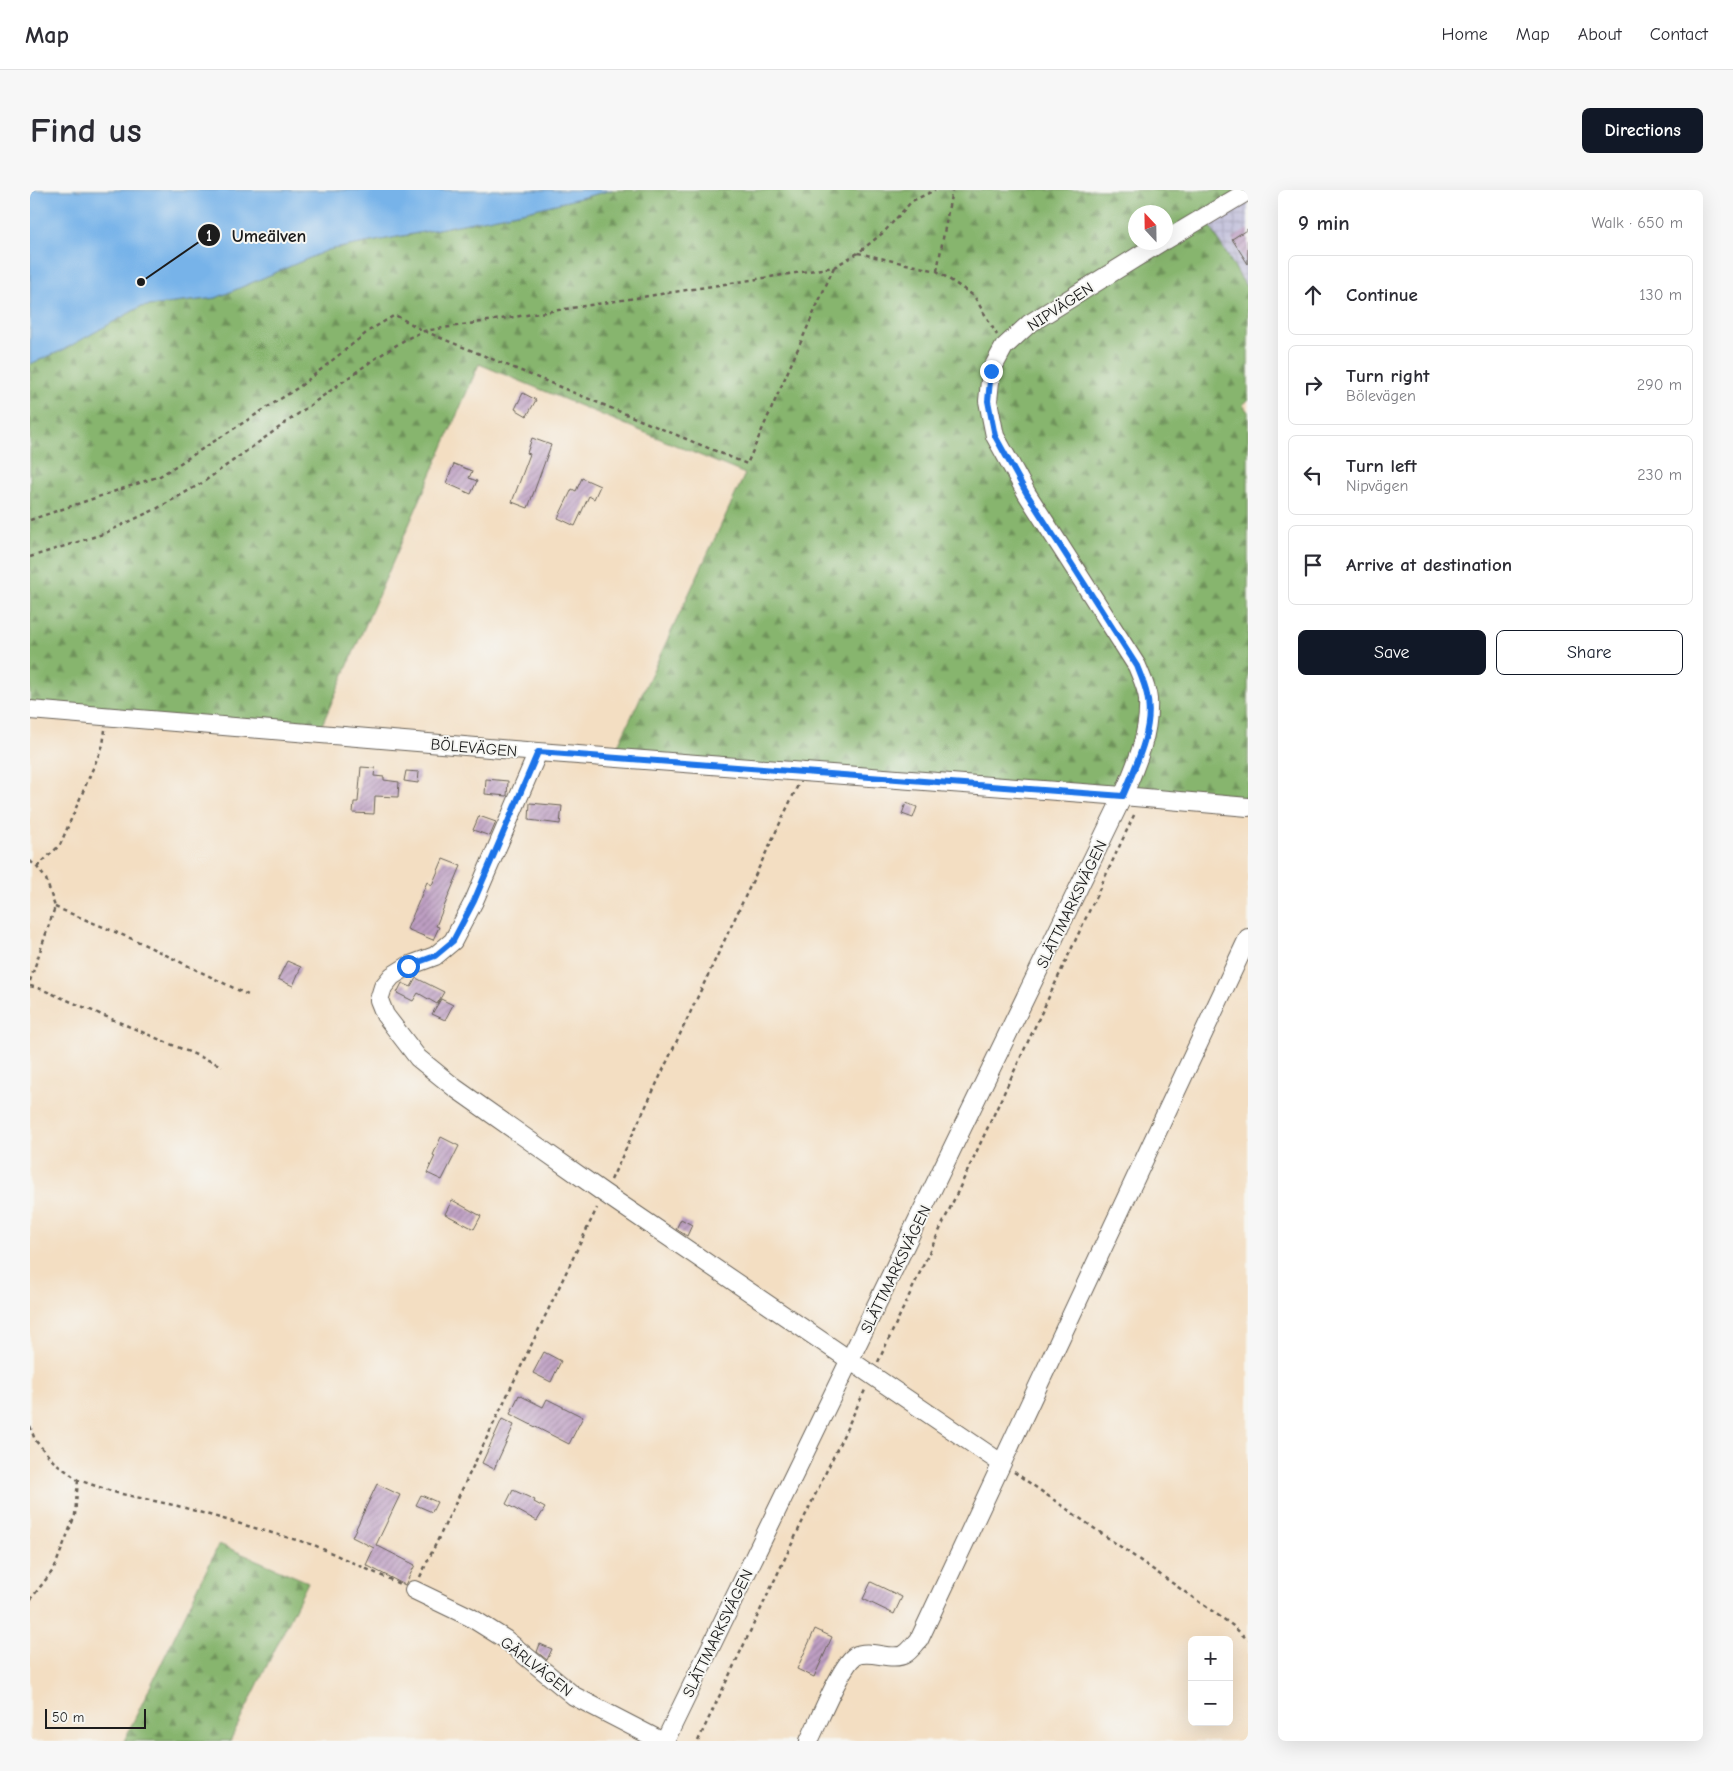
<!DOCTYPE html>
<html lang="en">
<head>
<meta charset="utf-8">
<style>
	body { margin:0; font-family:"Comic Neue",sans-serif; background:#f7f7f7; color:#2b2b33 }
	.controls { position:absolute; right:15px; bottom:15px; display:grid; overflow:hidden; border-radius:8px; box-shadow:0 5px 20px #0002 }
	.controls button { width:45px; height:45px; display:grid; place-items:center; padding:0; border:0; border-bottom:1px solid #e1e1e2; background:#fff; color:#2b2b33; font:25px sans-serif }
	.compass { position:absolute; left:1098px; top:15px; width:45px; height:45px; border-radius:50%; background:#fff; box-shadow:0 5px 20px #0002; rotate:338deg }
	.scale { position:absolute; left:15px; bottom:12px; width:101px; box-sizing:border-box; padding-left:5px; border:2px solid #1c1c1c; border-top:0; font-size:14px; line-height:18px; white-space:nowrap; color:#1c1c1c; -webkit-text-stroke:4px #f6f6f2; paint-order:stroke }
	.stop { position:absolute; width:15px; height:15px; margin:-11px; border:4px solid #1a73e8; border-radius:50%; background:#fff }
	.stop.end { background:#1a73e8; border-color:#fff; box-shadow:0 1px 5px #0008 }
	.list { margin:0; padding:0; list-style:none }
	h2 { display:flex; justify-content:space-between; align-items:center; height:65px; margin:0; padding:0 20px; font-size:21px }
	h2 small { font-size:16px; font-weight:400; color:#7c7c81 }
	.list li { display:grid; grid-template-columns:32px 1fr auto; gap:15px; align-items:center; box-sizing:border-box; height:80px; margin:0 10px 10px; padding:0 10px; border:1px solid #e1e1e2; border-radius:8px }
	.list b { display:block; font-size:19px; white-space:nowrap }
	.list p { margin:0; font-size:16px; white-space:nowrap; color:#7c7c81 }
	.list em { font-size:16px; font-style:normal; color:#7c7c81 }
	.actions { display:flex; gap:10px; padding:15px 20px }
	.actions a { flex:1; padding:11px 0; border:1px solid #111827; border-radius:8px; text-align:center; font-size:18px; color:#111827 }
	.actions .main { background:#111827; color:#fff }
	.icon { flex:none; width:28px; height:28px; fill:none; stroke:currentColor; stroke-width:2; stroke-linecap:round; stroke-linejoin:round }
	.map { position:relative; flex:none; width:1218px; height:1551px; overflow:hidden; border-radius:8px }
	header { display:flex; align-items:center; gap:30px; box-sizing:border-box; height:70px; padding:0 25px; background:#fff; border-bottom:1px solid #e1e1e2 }
	header strong { font-size:24px }
	nav { display:flex; gap:28px; margin-inline-start:auto; font-size:18px }
	.intro { display:flex; align-items:center; justify-content:space-between; box-sizing:border-box; height:120px; padding:0 30px }
	h1 { margin:0; font-size:35px }
	.button { padding:12px 22px; border-radius:8px; background:#111827; color:#fff; font-size:18px; font-weight:700 }
	main { display:flex; gap:30px; padding:0 30px }
	aside { flex:1; background:#fff; border-radius:8px; box-shadow:0 5px 20px #0002 }
	.map>svg:first-child { display:block }
	.industrial { fill:url(#industrial-grid) }
	.forest { fill:url(#forest-firs); stroke:#526845; fill-rule:evenodd }
	.water { fill:#77b3e9; stroke:#4a6882 }
	.building { fill:url(#building-hatch) }
	.lines { fill:none; stroke-linecap:round; stroke-linejoin:round }
	.minor-casing { stroke:#676056; stroke-width:20 }
	.path { stroke:#676056; stroke-width:2.5; stroke-dasharray:4 4; stroke-linecap:butt }
	.minor { stroke:#fff; stroke-width:18 }
	.route { stroke:#1a73e8; stroke-width:6 }
	.labels { text-anchor:middle; stroke-width:4; stroke-linejoin:round; paint-order:stroke }
	.street-label { font-size:16px; fill:#1c1c1c; stroke:#f6f6f2 }
	.leader { fill:none; stroke:#1c1c1c; stroke-width:2 }
	.callout-dot { fill:#1c1c1c; stroke:#f6f6f2; stroke-width:2 }
	.mark-label { font-size:15px; text-anchor:middle; font-weight:bold; fill:#fff }
	.callout-label { font-size:18px; text-anchor:middle; font-weight:bold; fill:#1c1c1c; stroke:#f6f6f2; stroke-width:4; stroke-linejoin:round; paint-order:stroke }
</style>
</head>
<body>
<header>
<strong>Map</strong>
<nav><a>Home</a><a>Map</a><a>About</a><a>Contact</a></nav>
</header>
<div class="intro"><h1>Find us</h1><a class="button">Directions</a></div>
<main>
<div class="map">
<svg width="1218" height="1551" viewBox="0 0 1218 1551">
	<defs>
		<pattern id="industrial-grid" width="8" height="8" patternUnits="userSpaceOnUse" patternTransform="scale(1.25)"><rect width="8" height="8" fill="#c3c1db"/><path d="M0 4h8M4 0v8" fill="none" stroke="#a7a5bb"/></pattern>
		<pattern id="forest-firs" width="22" height="20" patternUnits="userSpaceOnUse" patternTransform="scale(1.25)"><rect width="22" height="20" fill="#87b56e"/><path d="M5 1l3.5 6h-7zM16 11l3.5 6h-7z" fill="#6e925a"/></pattern>
		<pattern id="building-hatch" width="6" height="6" patternUnits="userSpaceOnUse" patternTransform="scale(1.25)"><rect width="6" height="6" fill="#be9fc3"/><path d="M-1 1l2-2M0 6l6-6M5 7l2-2" fill="none" stroke="#9a819e"/></pattern>
	</defs>
	<rect width="100%" height="100%" fill="#f6f6f2"/>
	<filter id="ink" filterUnits="userSpaceOnUse"><feTurbulence type="fractalNoise" baseFrequency=".02" numOctaves="2"/><feDisplacementMap in="SourceGraphic" scale="10" xChannelSelector="R" yChannelSelector="G"/><feConvolveMatrix kernelMatrix="1 2 1 2 8 2 1 2 1" color-interpolation-filters="sRGB"/></filter>
	<filter id="wash" filterUnits="userSpaceOnUse"><feTurbulence type="fractalNoise" baseFrequency=".0096" numOctaves="4" result="noise"/><feDisplacementMap in="SourceGraphic" scale="20" xChannelSelector="R" yChannelSelector="G"/><feGaussianBlur stdDeviation="1.12" result="paint"/><feColorMatrix in="noise" values="0 0 0 0 0 0 0 0 0 0 0 0 0 0 0 0 0 1.4 0 .05"/><feComposite in="paint" operator="in"/></filter>
	<g filter="url(#wash)">
		<rect width="100%" height="100%" fill="#f3dec2"/>
		<!-- industrial -->
		<path class="industrial" d="M1218 1V100L1174 26Z"/>
		<!-- forest -->
		<path class="forest" d="M582 0H1218L1174 26 1218 100V210L1213 215 1218 222V617L582 568 715 284 449 174 288 544 0 520V174L33 160 110 117 186 108 298 60 383 44 497 21ZM1106 22H1136V52H1106Z
			M189 1354 278 1392 200 1551H94Z"/>
		<!-- water -->
		<path class="water" d="M0 0H582L497 21 383 44 298 60 186 108 110 117 33 160 0 174Z"/>
		<g id="blocks">
			<!-- building -->
			<path class="building" d="M1218 39V74L1202 49Z
				M493 203 506 210 497 226 485 219Z
				M502 248 521 255 498 318 482 312 500 264 497 263Z
				M424 274 442 281 439 288 447 291 441 304 416 293Z
				M552 288 570 296 564 309 559 306 545 336 528 328 542 299 546 301Z
				M331 577 345 578 344 586 354 587V590L369 592 368 607 345 606 344 624 323 623 324 612H328Z
				M376 581 389 582 388 593 374 591Z
				M456 589 478 591 477 606 455 604Z
				M500 613 532 616 530 634 499 630Z
				M876 613 887 617 883 628 872 624Z
				M449 626 466 632 460 646 443 640Z
				M413 669 431 676 406 736 409 737 403 750 377 739 397 692 402 695Z
				M257 771 271 777 263 796 248 789Z
				M386 788 414 802 407 814 388 803 383 811 367 803 372 793 381 797Z
				M411 809 423 815 415 830 402 824Z
				M411 947 429 956 412 990 397 983 405 966 403 965Z
				M422 1010 451 1026 444 1039 415 1024Z
				M651 1029 662 1035 657 1046 646 1039Z
				M514 1162 531 1171 521 1192 503 1183Z
				M489 1205 513 1217 517 1209 553 1227 539 1254 480 1224Z
				M472 1229 484 1235 464 1279 452 1273Z
				M347 1294 370 1305 346 1355 385 1375 375 1395 336 1375 344 1358 322 1347Z
				M483 1300 505 1310 504 1312 515 1318 507 1331 476 1314Z
				M391 1305 407 1312 402 1322 386 1315Z
				M841 1392 872 1407 864 1424 833 1409Z
				M785 1439 802 1447 784 1487 767 1479Z
				M510 1454 522 1459 517 1470 507 1462Z"/>
		</g>
	</g>
	<g filter="url(#ink)">
		<use href="#blocks" fill-opacity="0" stroke="#676056" stroke-width="1"/>
		<g class="lines">
			<defs>
				<path id="minor" d="M1136 50 1218 1
					M0 520 508 562 1093 606 1218 617
					M508 562 444 711 423 751 405 766 378 776 362 786 353 797 349 810 355 825 388 868 425 898 574 1003 971 1273
					M384 1400 440 1427 475 1449 544 1506 631 1551
					M635 1551 1093 606C1106 575 1120 544 1118 509 1117 498 1111 486 1107 476L997 304 965 246 958 211 961 181 974 157 999 134 1131 52
					M779 1551C788 1533 811 1475 825 1466 840 1458 861 1472 875 1464 880 1461 885 1454 889 1450L1218 748"/>
			</defs>
			<!-- minor casing -->
			<use href="#minor" class="minor-casing"/>
			<!-- path -->
			<path class="path" d="M828 63 907 81 944 106 967 145
				M907 81 922 0
				M0 330 130 286 269 197 340 140 365 125 394 141 717 274 804 77
				M0 367 73 344 128 318 172 293 343 170 376 149 394 141 804 77 828 63 854 42 882 11 905 0
				M0 671 7 677 16 689 25 717 0 791
				M7 677 30 655 73 555 75 540
				M25 717 107 751 220 806
				M0 796 11 799 192 876
				M581 990 768 595
				M848 1172 1105 623
				M0 1236 5 1250 23 1271 48 1290 87 1303 148 1316 284 1355 372 1395
				M984 1282 1202 1435 1218 1450
				M390 1387 567 1018
				M0 1410 24 1379 45 1325 48 1290
				M668 1551 836 1198"/>
			<!-- minor -->
			<use href="#minor" class="minor"/>
		</g>
	</g>
	<g class="lines" filter="url(#ink)">
		<!-- route -->
		<path class="route" d="M378 776 405 766 423 751 444 711 508 562 1093 606C1105 577 1125 538 1117 505 1115 495 1111 486 1107 476L997 304 965 246 958 211 961 181"/>
	</g>
	<g class="labels">
		<!-- street labels -->
		<g class="street-label">
			<text transform="translate(1030 116) rotate(-33)" y="6">NIPVÄGEN</text>
			<text transform="translate(444 557) rotate(5)" y="6">BÖLEVÄGEN</text>
			<text transform="translate(1041 714) rotate(-64)" y="6">SLÄTTMARKSVÄGEN</text>
			<text transform="translate(865 1079) rotate(-64)" y="6">SLÄTTMARKSVÄGEN</text>
			<text transform="translate(687 1443) rotate(-64)" y="6">SLÄTTMARKSVÄGEN</text>
			<text transform="translate(507 1476) rotate(38)" y="6">GÄRLVÄGEN</text>
		</g>
	</g>
	<!-- callouts -->
	<path class="leader" d="M111 92L179 45"/>
	<g class="callout-dot">
		<circle cx="111" cy="92" r="5"/>
		<circle cx="179" cy="45" r="12"/>
	</g>
	<g class="mark-label">
		<text x="179" y="51">1</text>
	</g>
	<g class="callout-label">
		<text x="239" y="52">Umeälven</text>
	</g>
</svg>
<div class="controls">
<button>+</button>
<button>−</button>
</div>
<svg class="compass" viewBox="-18 -18 36 36"><path d="M0-13l5 13h-10z" fill="#e53935"/><path d="M0 13l5-13h-10z" fill="#7c7c81"/></svg>
<div class="scale">50 m</div>
<div class="stop" style="left:378px;top:776px"></div>
<div class="stop end" style="left:961px;top:181px"></div>
</div>
<aside>
<h2>9 min<small>Walk · 650 m</small></h2>
<ul class="list">
<li><svg class="icon" aria-label="ahead" viewBox="0 0 24 24"><path d="M12 20V5M6 11l6-6 6 6"/></svg><div><b>Continue</b></div><em>130 m</em></li>
<li><svg class="icon" aria-label="right" viewBox="0 0 24 24"><path d="M7 20v-9h11M14 6l5 5-5 5"/></svg><div><b>Turn right</b><p>Bölevägen</p></div><em>290 m</em></li>
<li><svg class="icon" aria-label="left" viewBox="0 0 24 24"><path d="M17 20v-9H6M10 6l-5 5 5 5"/></svg><div><b>Turn left</b><p>Nipvägen</p></div><em>230 m</em></li>
<li><svg class="icon" aria-label="arrive" viewBox="0 0 24 24"><path d="M6 21V4h12l-3 4 3 4H6"/></svg><div><b>Arrive at destination</b></div></li>
</ul>
<div class="actions"><a class="main">Save</a><a>Share</a></div>
</aside>
</main>
</body>
</html>
